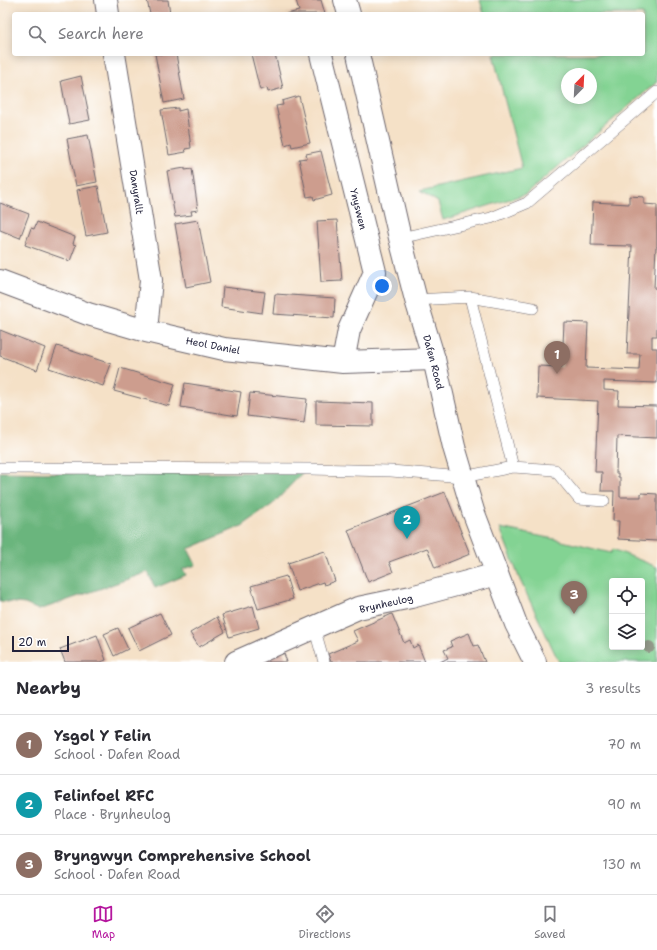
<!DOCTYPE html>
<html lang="en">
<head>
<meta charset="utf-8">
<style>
	body { margin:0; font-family:"Shantell Sans",sans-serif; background:#f2f2f3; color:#2b2b33 }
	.controls { position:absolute; right:12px; bottom:12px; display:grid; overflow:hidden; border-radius:4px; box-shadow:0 2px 10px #0003 }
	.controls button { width:36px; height:36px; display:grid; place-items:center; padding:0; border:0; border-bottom:1px solid #e1e1e2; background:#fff; color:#2b2b33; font:20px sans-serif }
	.compass { position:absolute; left:561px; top:68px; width:36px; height:36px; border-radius:50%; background:#fff; box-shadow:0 2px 10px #0003; rotate:24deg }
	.scale { position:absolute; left:12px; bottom:10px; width:57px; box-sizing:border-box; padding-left:4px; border:2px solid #22223b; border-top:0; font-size:11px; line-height:14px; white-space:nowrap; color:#22223b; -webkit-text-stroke:3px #fff; paint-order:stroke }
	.you { position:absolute; left:382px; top:286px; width:14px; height:14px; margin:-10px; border:3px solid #fff; border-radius:50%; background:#1a73e8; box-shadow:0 0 0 6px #1a73e833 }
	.badge { display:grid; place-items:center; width:26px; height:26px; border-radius:50%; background:#b5179e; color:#fff; font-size:13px; font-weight:700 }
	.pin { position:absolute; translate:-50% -33px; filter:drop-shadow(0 1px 2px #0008) }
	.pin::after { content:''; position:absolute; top:21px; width:14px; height:12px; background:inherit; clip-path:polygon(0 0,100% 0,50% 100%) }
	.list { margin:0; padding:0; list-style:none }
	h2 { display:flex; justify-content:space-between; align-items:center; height:52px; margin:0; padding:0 16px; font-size:17px }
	h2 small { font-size:13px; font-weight:400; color:#7c7c81 }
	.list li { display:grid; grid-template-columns:26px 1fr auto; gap:12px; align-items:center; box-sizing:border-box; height:60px; padding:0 16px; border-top:1px solid #e1e1e2 }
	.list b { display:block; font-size:15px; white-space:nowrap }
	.list p { margin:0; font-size:13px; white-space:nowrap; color:#7c7c81 }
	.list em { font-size:13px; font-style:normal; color:#7c7c81 }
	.icon { flex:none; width:22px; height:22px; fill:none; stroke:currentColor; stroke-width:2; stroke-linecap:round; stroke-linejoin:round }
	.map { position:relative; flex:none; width:657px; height:662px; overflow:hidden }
	.search { position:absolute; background:#fff; box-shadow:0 2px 10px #0003; left:12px; right:12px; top:12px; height:44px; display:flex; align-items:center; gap:10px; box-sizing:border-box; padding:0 14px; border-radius:4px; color:#7c7c81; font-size:15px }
	.sheet { height:232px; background:#fff }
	nav { display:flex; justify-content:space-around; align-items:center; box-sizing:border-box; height:56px; border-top:1px solid #e1e1e2; background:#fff; font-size:11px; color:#7c7c81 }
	nav a { display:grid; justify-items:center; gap:2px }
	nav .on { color:#b5179e }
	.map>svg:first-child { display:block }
	.green { fill:#83d393; stroke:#527a67; fill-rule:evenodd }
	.forest { fill:#6ab57d; stroke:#466c5c }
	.building { fill:#cd9d8e }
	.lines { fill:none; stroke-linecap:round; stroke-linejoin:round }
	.service-casing { stroke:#6c656c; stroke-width:12 }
	.minor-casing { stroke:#6c656c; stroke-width:24 }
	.tertiary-casing { stroke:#6c656c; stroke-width:24 }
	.service { stroke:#fff; stroke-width:11 }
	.minor { stroke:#fff; stroke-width:22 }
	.tertiary { stroke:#fff; stroke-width:22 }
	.tree { fill:#949a8b }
	.labels { text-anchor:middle; stroke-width:3; stroke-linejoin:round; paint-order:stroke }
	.street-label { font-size:10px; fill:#22223b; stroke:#fff }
</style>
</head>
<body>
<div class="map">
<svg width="657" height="662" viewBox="0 0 657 662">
	<rect width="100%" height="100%" fill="#fff"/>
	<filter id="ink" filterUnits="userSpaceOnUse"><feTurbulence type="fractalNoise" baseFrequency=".025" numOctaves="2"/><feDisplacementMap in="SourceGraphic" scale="8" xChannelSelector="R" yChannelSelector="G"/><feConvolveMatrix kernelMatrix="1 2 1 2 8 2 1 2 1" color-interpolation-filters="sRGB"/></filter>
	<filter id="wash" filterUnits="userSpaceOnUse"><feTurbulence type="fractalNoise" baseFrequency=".012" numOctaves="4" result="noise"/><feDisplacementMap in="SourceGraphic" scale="16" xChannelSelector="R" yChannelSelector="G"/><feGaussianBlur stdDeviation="0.9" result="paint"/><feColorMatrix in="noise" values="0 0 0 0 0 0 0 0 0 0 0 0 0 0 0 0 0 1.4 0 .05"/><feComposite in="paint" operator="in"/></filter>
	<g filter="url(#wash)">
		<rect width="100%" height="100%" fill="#f5e1c7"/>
		<!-- green -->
		<path class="green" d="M480 0H657V82L526 194 443 220 438 202 420 191 522 168 493 54H643V14H484ZM567 74H591V98H567Z
			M500 528 554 539 611 553 613 549 657 567V662H559L520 580ZM612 581H642V647H612Z"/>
		<!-- forest -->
		<path class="forest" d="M0 472 114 474 303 472 273 504 242 526 188 549 196 565 183 569 186 575 155 588 148 572 39 610 25 604 0 601Z"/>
		<g id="blocks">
			<!-- building -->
			<path class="building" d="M147 0H168L170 14H150Z
				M296 0H321L325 14H286L299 11Z
				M155 54H176L184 99 164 103Z
				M251 54H275L283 88 268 92 267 88 260 90Z
				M81 76 90 120 69 124 61 81Z
				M299 96 310 143 292 147 291 143 285 145 276 106 283 105 282 101Z
				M178 108V111L186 109 191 148 185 149 186 152 169 155 161 110Z
				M88 135 97 182 76 186 67 139Z
				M321 151 332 195 314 200 313 196 307 197 299 159 307 158 306 154Z
				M185 168V170L192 169 198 210 191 211 192 215 175 217 167 171Z
				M98 186 107 232 86 236 77 190Z
				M629 196 644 197V204L657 205V247H656L654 288 657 289V336H652V348H657V383L604 381V390L619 391 618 405 657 406V438L617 436 616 473H618V477H620V497H641V493L657 494V541L618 539 619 521H613L614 491H601L602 472H595L598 401 537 398 538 366 562 367 564 322 588 323 586 368 639 370 640 354H627L632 246 591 245 593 202 629 204Z
				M0 203 29 214 20 238 0 230Z
				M198 220 210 282 186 287 175 224Z
				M337 220 342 281 321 282 317 221Z
				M37 222 75 237 73 244 76 245 70 261 25 245 31 228 34 229Z
				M223 287 265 292 262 313 221 307Z
				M275 294 335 298 334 318 273 314Z
				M0 330 45 348 37 370 0 356Z
				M57 346 111 364 103 386 49 368Z
				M120 368 175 384 169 406 114 391Z
				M185 383 241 392 237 416 181 407Z
				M250 393 307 399 304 423 247 416Z
				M316 401 373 403V426L316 425Z
				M445 492 470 554 435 568 427 548 389 562 393 572 368 582 348 530Z
				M325 551 335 581 324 585 323 582 297 591 288 563Z
				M286 576 293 599 258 609 251 586Z
				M253 606 259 628 229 637 222 615Z
				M160 613 171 635 139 651 128 628Z
				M392 614 404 643 410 640 413 648 418 645 425 662H331L328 654 358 641 353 631Z
				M217 617 225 632 199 647 190 633Z
				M118 628 128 649 114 656 104 634Z
				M469 633 474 646 478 645 485 662H440L448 658 444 650 452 647 450 641Z
				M97 635 106 660 101 662H65L60 649Z
				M282 648 287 662H268L265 654Z"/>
		</g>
	</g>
	<g filter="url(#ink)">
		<use href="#blocks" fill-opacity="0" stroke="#6c656c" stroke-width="1"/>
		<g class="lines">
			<defs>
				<path id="service" d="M400 238 491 218 527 203 657 92
					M470 297 533 308
					M416 300 470 297 513 467
					M0 468 310 469 391 471 463 477 513 467 555 470 579 499 604 501
					M314 627 324 662"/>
				<path id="minor" d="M106 0 108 14
					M114 54 151 280 146 331
					M321 54 375 272 349 330 343 362
					M0 281 88 314 146 331 224 349 343 362 434 359
					M236 662 358 608 411 597 497 574"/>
				<path id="tertiary" d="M345 0 349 14
					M358 54 400 238 416 300 434 359 454 447 473 511 516 624 535 662"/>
			</defs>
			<!-- service casing -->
			<use href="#service" class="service-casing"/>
			<!-- minor casing -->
			<use href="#minor" class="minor-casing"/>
			<!-- tertiary casing -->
			<use href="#tertiary" class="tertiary-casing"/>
			<!-- service -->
			<use href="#service" class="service"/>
			<!-- minor -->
			<use href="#minor" class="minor"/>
			<!-- tertiary -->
			<use href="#tertiary" class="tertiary"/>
		</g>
		<!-- trees -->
		<circle class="tree" cx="649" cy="647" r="6"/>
	</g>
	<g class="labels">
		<!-- street labels -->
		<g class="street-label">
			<text transform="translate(137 192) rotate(81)" y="4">Danyrallt</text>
			<text transform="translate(359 209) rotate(76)" y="4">Ynyswen</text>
			<text transform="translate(213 345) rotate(11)" y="4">Heol Daniel</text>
			<text transform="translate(434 362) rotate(75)" y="4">Dafen Road</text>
			<text transform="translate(386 603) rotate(-13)" y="4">Brynheulog</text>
		</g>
	</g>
</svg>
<div class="controls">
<button><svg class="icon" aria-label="locate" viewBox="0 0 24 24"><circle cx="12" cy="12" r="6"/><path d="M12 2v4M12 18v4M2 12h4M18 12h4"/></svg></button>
<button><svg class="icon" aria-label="layers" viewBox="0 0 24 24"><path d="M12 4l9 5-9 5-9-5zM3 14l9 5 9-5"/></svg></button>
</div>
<svg class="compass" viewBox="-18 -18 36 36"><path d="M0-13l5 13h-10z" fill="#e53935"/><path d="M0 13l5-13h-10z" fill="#7c7c81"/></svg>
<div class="scale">20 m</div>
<div class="you"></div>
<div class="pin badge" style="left:557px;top:374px;background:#8d6e63">1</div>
<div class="pin badge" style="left:407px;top:539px;background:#0f9aa8">2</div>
<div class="pin badge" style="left:574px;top:614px;background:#8d6e63">3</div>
<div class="search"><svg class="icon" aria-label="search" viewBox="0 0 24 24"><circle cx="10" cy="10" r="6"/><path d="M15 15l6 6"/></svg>Search here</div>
</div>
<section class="sheet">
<h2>Nearby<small>3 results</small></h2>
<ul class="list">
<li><span class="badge" style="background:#8d6e63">1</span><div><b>Ysgol Y Felin</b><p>School · Dafen Road</p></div><em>70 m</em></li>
<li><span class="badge" style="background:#0f9aa8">2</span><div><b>Felinfoel RFC</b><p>Place · Brynheulog</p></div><em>90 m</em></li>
<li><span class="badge" style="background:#8d6e63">3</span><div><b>Bryngwyn Comprehensive School</b><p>School · Dafen Road</p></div><em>130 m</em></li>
</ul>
</section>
<nav>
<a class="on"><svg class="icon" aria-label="map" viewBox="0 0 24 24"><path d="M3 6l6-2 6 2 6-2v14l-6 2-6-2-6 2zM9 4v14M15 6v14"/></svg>Map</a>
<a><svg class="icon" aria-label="directions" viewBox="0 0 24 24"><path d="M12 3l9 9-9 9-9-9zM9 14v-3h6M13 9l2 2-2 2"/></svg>Directions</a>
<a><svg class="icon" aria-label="saved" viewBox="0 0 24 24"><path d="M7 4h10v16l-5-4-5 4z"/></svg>Saved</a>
</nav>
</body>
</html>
